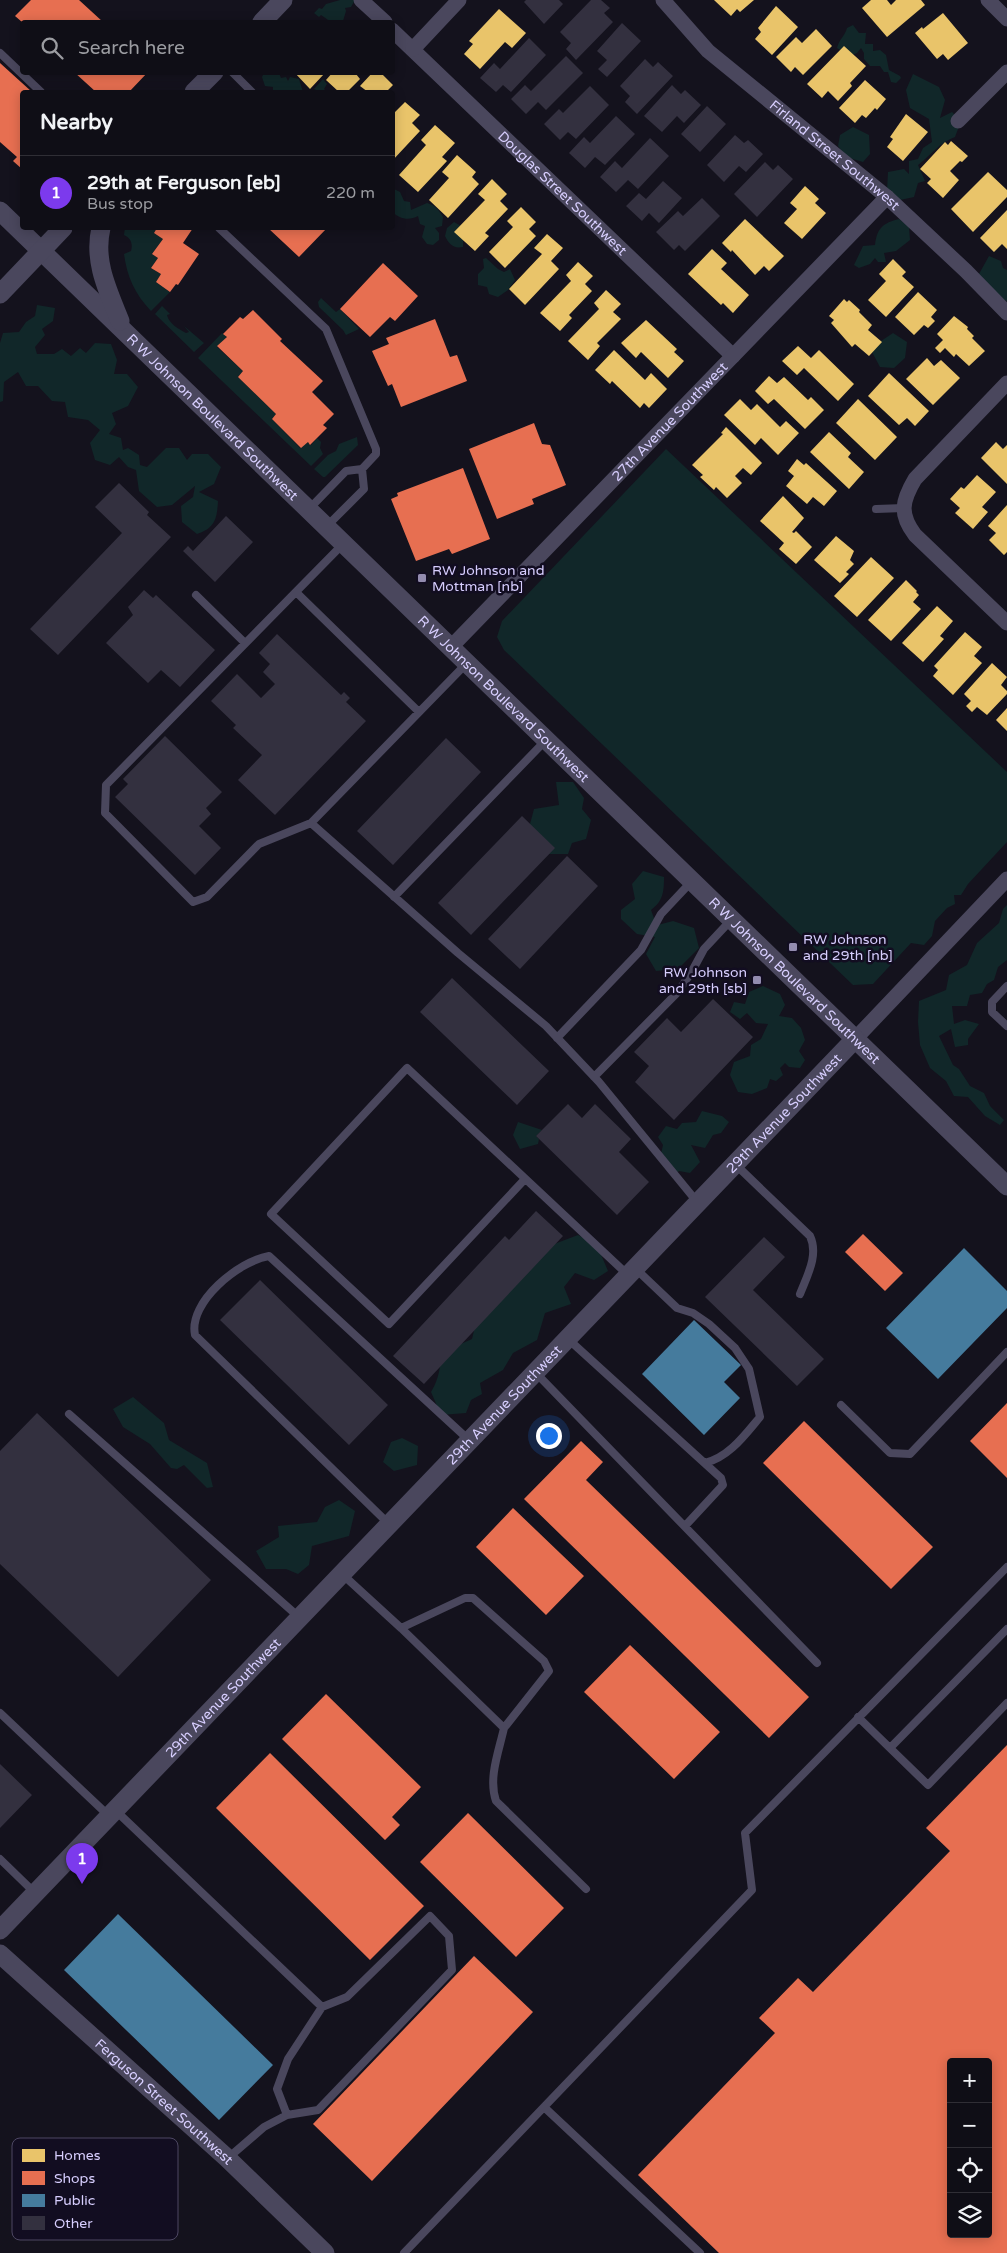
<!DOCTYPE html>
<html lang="en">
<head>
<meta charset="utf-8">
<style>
	body { margin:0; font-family:"Varela Round",sans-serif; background:#18171f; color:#f1f3f6 }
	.controls { position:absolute; right:15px; bottom:15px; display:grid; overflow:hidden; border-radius:5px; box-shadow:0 2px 12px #0003 }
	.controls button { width:45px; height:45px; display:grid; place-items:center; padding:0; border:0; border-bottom:1px solid #2f2e35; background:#0f0e16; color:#f1f3f6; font:25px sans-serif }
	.you { position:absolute; left:548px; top:1435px; width:18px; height:18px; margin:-12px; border:4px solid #fff; border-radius:50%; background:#1a73e8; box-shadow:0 0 0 8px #1a73e833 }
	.badge { display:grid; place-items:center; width:32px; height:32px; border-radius:50%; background:#7c3aed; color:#fff; font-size:16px; font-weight:700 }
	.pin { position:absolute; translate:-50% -41px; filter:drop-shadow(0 1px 2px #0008) }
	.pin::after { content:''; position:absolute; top:26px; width:18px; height:15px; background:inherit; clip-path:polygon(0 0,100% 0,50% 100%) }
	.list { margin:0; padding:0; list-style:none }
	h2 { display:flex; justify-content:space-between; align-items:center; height:65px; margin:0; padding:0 20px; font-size:21px }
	h2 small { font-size:16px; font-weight:400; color:#9b9ca1 }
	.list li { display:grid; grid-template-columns:32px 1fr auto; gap:15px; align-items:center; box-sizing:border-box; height:75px; padding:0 20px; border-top:1px solid #2f2e35 }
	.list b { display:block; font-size:19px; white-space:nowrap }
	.list p { margin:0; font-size:16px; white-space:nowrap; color:#9b9ca1 }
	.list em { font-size:16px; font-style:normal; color:#9b9ca1 }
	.icon { flex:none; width:28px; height:28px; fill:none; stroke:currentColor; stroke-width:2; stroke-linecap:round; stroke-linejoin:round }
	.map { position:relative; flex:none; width:1007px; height:2253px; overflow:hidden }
	.search { position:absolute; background:#0f0e16; box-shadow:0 2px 12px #0003; left:20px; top:20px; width:375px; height:55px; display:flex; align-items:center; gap:12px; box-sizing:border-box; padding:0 18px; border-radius:5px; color:#9b9ca1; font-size:19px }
	.panel { position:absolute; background:#0f0e16; box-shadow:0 2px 12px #0003; left:20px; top:90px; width:375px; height:140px; border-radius:5px }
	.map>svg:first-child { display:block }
	.green { fill:#112729 }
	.homes { fill:#e9c46a }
	.shops { fill:#e76f51; fill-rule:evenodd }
	.public { fill:#457b9d }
	.building { fill:#33303f }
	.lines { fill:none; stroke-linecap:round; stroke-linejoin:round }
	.service { stroke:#4a475d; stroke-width:8 }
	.minor { stroke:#4a475d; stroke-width:15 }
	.tertiary { stroke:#4a475d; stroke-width:19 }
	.poi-dot { fill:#938caf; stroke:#120d21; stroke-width:2 }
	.labels { text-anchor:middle; stroke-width:5; stroke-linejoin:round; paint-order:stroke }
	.street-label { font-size:14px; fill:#d7cefe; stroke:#120d21 }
	.poi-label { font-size:14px; fill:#d7cefe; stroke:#120d21; text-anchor:start }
	.key { fill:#120d21; stroke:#4d4763; stroke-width:1 }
	.key-label { font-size:14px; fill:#d7cefe }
</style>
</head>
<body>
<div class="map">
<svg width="1007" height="2253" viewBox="0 0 1007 2253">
	<rect width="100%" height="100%" fill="#14121d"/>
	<!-- green -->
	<path class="green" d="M340 0H355L351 7 345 8 346 11 343 21 331 22 321 15 319 17 314 13 319 8 322 9 326 4Z
		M853 25 859 33H866L865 44H873V51L880 50 886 55 889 70 900 76 901 78 896 83 891 82 888 72H884L880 66H870L864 59V53L861 48 857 53 850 56 837 48C839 39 845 36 847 28Z
		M264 73H279L281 78 286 77 288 81 290 77 299 79 303 92H273V87L265 86 262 77Z
		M913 74 939 87 945 100 940 118 952 112 961 121 955 137C939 143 932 154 918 165L925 181 918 183 914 197 900 200 887 191 888 172 904 169 909 174V161L918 159 923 148 932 142 929 119 910 108 906 90Z
		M323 79 327 84 324 89 327 92H312L316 90 314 89Z
		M853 127 869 135 870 154 863 162 846 157 838 146 840 135Z
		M392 185 394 189 400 192 404 201 410 202 411 210 427 203C435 205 439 210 443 217L442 226 435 228 439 233V240L433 245 427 244 422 237 425 226 420 224 418 216C409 221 399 219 393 212Z
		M899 219 909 227 910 240 896 251 884 253 886 262H878L875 258 870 264 859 268 854 265 863 246 875 245C877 228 883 223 899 219Z
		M454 222 463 227V247C453 249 449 244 445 236L447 228Z
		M125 228H157L154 233 163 239 152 254 158 258 151 268 161 274 156 282 170 292 151 311C135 294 127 277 124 254L131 251C133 244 131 238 124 235Z
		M989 256 1001 261 1003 268 1007 270V301L1003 300 979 274Z
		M486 258 498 269 504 272 510 269 515 280 508 290 498 297 489 294 487 287 478 285V274L484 268 483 259Z
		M321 298 336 312 340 309 359 329 346 335 343 330 319 307 318 302Z
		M37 305 55 308 53 321 42 329 45 335 35 347 37 354H54L62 349 71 356 80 348 86 353 95 343 111 344 117 360 114 374H127L138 387 128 406 112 413 116 424 109 434 121 438 123 450 128 448 139 455 140 465 147 467 166 448H179L187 460 192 454H208L221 467 214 484 199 492 218 501C217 519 215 528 197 534L182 522 181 506 193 497 195 486 172 505 157 507 139 491 136 470 128 467 119 457 110 465 95 460 90 443 100 430 88 420 68 417 65 402 52 401 38 386H26L18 372 4 382 3 401 0 402V343L3 333 19 332 26 322 35 316Z
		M162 306 170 314 167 315C169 324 179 329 186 333L189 332 184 326 204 343 194 352 155 314Z
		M222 333 227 337 217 347 243 371 238 377 276 414 272 419 300 448 308 442 311 445 317 438 321 442 320 448 323 454 311 466 198 358Z
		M893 333 907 342 905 358 894 368 880 367 872 352 881 341Z
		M357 437 358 445 325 477H323L314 469 328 455 336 451 339 444Z
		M666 449 1007 772V842L968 884 961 895H954L955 904 947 908 935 921 932 936 924 945 911 943 873 984 853 985 504 650 497 637 502 621Z
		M556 782H573L584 798 582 809 591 820 586 839 572 843 568 854H549L531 835 530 824 534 809 559 805Z
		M643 871 664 877C664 892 663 901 651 910L655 921 654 926 673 921 694 928 699 948 678 969 656 971 646 954 655 937 637 934 621 919V910L635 899 632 884Z
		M1007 905V960L998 967 994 980 987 984 982 993 970 995 967 1006H952L954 1024 965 1020 979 1024 968 1039V1045L955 1047 951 1029 939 1036 953 1065 959 1069 970 1086 984 1093 990 1106 1004 1120 1000 1125 985 1116 968 1097 954 1096 946 1081 930 1068 920 1045 918 1022 919 1001 946 990 949 975 967 965 977 943 999 923 1003 909Z
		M763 986 780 994 785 1005 779 1016 792 1018 801 1028 805 1040 799 1051 805 1060 800 1068 789 1067 785 1063 780 1068 783 1075 776 1081 770 1079 767 1088 752 1094 738 1092 730 1075 734 1062 750 1056 751 1045 761 1039 768 1024 756 1023 747 1013 740 1019 730 1012 734 1002 745 1004 749 992Z
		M702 1111 722 1116 729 1122 721 1133 713 1135 705 1148 691 1145 700 1162 690 1173 679 1171 676 1174 661 1154 663 1145 658 1137 666 1126 677 1129 682 1123 696 1122Z
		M518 1122 542 1130 536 1136 539 1139 538 1144 520 1149 513 1135Z
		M578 1235 597 1245 608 1271 594 1280 575 1273 564 1287 571 1304 545 1313 537 1340 513 1353 503 1370 480 1383 482 1394 471 1400 466 1413 441 1415 431 1392C440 1377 439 1368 443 1352L472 1339 479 1310 549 1246Z
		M133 1397 164 1423 169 1440 207 1463 213 1487 207 1488 184 1465 177 1469 171 1468 150 1444 123 1427 113 1409Z
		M402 1438 418 1446 417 1465 394 1471 383 1462 391 1442Z
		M339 1500 355 1511 349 1536 312 1546 309 1565 298 1574 286 1569H266L256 1551 279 1537 278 1526 317 1522 325 1507Z"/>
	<!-- homes -->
	<path class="homes" d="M714 0H754L740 12 737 9 731 16Z
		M871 0H887L891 5 896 0H921L925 5 887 37 862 8Z
		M776 6 798 27 772 55 755 39 761 32 758 28Z
		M499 9 526 33 512 48 505 42 480 69 464 54 473 44 469 41Z
		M943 13 968 43 948 60 943 54 937 59 915 33 922 27 923 29Z
		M816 29 832 46 803 75 795 67 791 72 776 57 796 37 802 43Z
		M844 46 866 66 850 83 852 86 838 101 828 91 822 98 807 84Z
		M294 72H323L324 74 310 89Z
		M333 72H358L356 74 360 79 347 92H339L326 80Z
		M373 72H380L393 85 386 92H368L360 86Z
		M865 80 886 99 877 110 875 108 866 118 862 115 855 123 839 108Z
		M405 102 420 115 412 123 420 131 392 161V123L395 120 392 115Z
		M906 114 928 132 903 161 887 147 893 139 890 137Z
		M435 125 455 143 442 157 447 161 418 192 399 175 426 145 421 140Z
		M951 141 968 156 962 162 960 161 950 171 959 180 943 198 927 183 931 179 920 169 945 142 948 145Z
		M457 155 476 172 472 177 479 184 448 218 429 200 449 178 442 172Z
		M988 172 1007 190V197L973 232 951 209Z
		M492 179 507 194 500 201 508 209 485 233 489 236 475 251 454 232 485 200 478 194Z
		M805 186 819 199 815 203 826 213 802 239 784 223 797 209 790 203Z
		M521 207 536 222 529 229 536 236 505 268 489 252 513 227 507 221Z
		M1007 210V249L1002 244 994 252 980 238Z
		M745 219 784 256 769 271 764 266 755 275 732 250 731 252 722 243Z
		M547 234 563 248 551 261 559 269 525 305 509 289 542 254 534 248Z
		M712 249 727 263 721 269 749 295 733 313 723 303 721 305 688 274Z
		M893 259 906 272 902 276 914 287 886 317 868 300 886 281 879 274Z
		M578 262 593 276 585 284 592 291 569 315 572 318 560 331 540 313 571 281 566 275Z
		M606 290 621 304 613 312 621 319 597 343 600 346 588 360 568 341 599 309 594 303Z
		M918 292 937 310 931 317 935 321 928 328 924 325 914 335 895 317Z
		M844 299 847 302 849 300 860 310 859 312 872 325 868 330 882 342 869 356 855 344 852 347 831 323 834 320 829 316Z
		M954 316 968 327 967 329 974 336 972 338 985 351 969 366 956 354 954 357 945 348 940 353 935 348 943 340 937 334Z
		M646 320 677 349 674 352 684 361 668 378 641 352 636 358 621 343Z
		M798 346 811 358 819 350 854 384 838 401 804 368 797 375 782 361Z
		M614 350 645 380 651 373 667 389 649 408 644 403 640 408 612 381 610 384 595 370Z
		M927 358 934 366 941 360 960 378 933 405 906 379Z
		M889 373 929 411 915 426 907 418 899 425 868 396Z
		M769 376 777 383 784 377 808 400 811 397 824 410 805 429 774 399 768 404 755 391Z
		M740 399 751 410 757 404 780 427 786 421 799 433 778 455 761 438 755 445 724 415Z
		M858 399 897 437 875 460 836 423Z
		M726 427 762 463 751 475 743 468 735 476 742 483 727 498 716 487 714 490 700 477 703 475 692 465 723 434 721 433Z
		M829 432 851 453 848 457 864 472 849 489 810 452Z
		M996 442 1003 449 1007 445V484L981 458Z
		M797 459 804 465 806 463 837 491 824 506 813 497 807 504 786 486 794 476 788 471Z
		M977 475 996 492 982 507 988 512 973 529 955 513 960 508 950 499 961 487 964 489Z
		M783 496 804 518 792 532 794 533 796 531 812 547 796 564 779 549 784 543 760 521Z
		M1007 505V552L1004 555 989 540 996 533 988 526Z
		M836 536 854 551 850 560 854 564 846 572 849 574 840 583 814 560Z
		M871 557 894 578 857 617 834 596Z
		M906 580 917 591 916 592 919 595 913 602 921 609 891 641 868 620Z
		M937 606 953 621 940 636 944 639 923 662 902 643Z
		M965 632 982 647 974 656 982 663 953 695 933 676 938 670 934 666Z
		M992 663 1007 677 1001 685 1007 691V694L987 715 977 707 972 712 966 706 971 701 964 694Z
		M1007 708V731L996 720Z"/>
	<!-- shops -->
	<path class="shops" d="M31 0H79L103 22H22L15 16Z
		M0 63 32 92H22V169L13 161 17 157 0 142Z
		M74 72H148L129 92H96Z
		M157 228H193L183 243 199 254 178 285 176 284 170 292 156 282 161 274 151 268 158 258 152 254 163 239 154 233Z
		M268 228H327L299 257Z
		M383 263 418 296 395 321 390 317 370 337 340 309Z
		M253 310 282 339 280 341 323 381 312 392 334 414 323 425 327 428 310 445 308 442 301 448 272 419 276 414 238 377 243 371 217 346 227 337 223 334 240 317 243 319Z
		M435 319 450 357 457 355 467 381 401 407 392 384 388 386 372 351 389 344 386 338Z
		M534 423 542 444 550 445 566 485 532 499 534 504 497 519 469 449Z
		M463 468 490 539 452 554 449 549 416 561 391 499 398 496 397 493Z
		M863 1234 903 1273 885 1291 845 1252Z
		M1007 1403V1478L970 1441Z
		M804 1421 933 1547 891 1589 763 1463Z
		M581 1441 603 1462 586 1480 809 1697 769 1738 524 1499Z
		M513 1508 584 1576 546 1615 476 1547Z
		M630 1645 720 1732 674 1779 584 1692Z
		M326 1694 421 1787 392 1817 400 1825 385 1840 282 1739Z
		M1007 1745V2253H719L638 2175 775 2033 759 2018 798 1978 813 1992 950 1851 926 1828ZM951 2062H988V2234H951Z
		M270 1753 424 1906 370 1960 216 1808Z
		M468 1813 564 1908 516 1957 420 1862Z
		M474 1956 533 2012 372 2181 313 2124Z"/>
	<!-- public -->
	<path class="public" d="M964 1248 1007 1291V1308L938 1379 886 1328Z
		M694 1320 741 1365 724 1382 740 1398 704 1435 642 1374Z
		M118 1914 273 2065 219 2120 64 1970Z"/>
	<!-- building -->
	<path class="building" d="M526 0H559L563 4 544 24 524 2Z
		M591 0H601L610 8 604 13 613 22 576 60 566 49 571 43 560 32Z
		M622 23 641 41 607 77 598 69 607 60 597 51Z
		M529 38 546 55 511 92 503 85 496 92 480 78 494 63 500 69Z
		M566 56 583 73 546 110 538 102 526 114 511 99 525 85 531 91Z
		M645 59 653 67 658 62 673 76 637 114 625 102 630 96 620 86Z
		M672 85 681 94 685 90 701 105 684 123 677 116 662 132 644 116Z
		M590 86 609 105 576 139 568 132 560 140 544 124 559 109 563 113Z
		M707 106 726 124 700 152 681 134Z
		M616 116 635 134 605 165 595 157 585 168 569 153 584 137 590 143Z
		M735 135 744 143 748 140 763 154 746 172 739 166 724 182 707 165Z
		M650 138 669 156 638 189 628 180 616 192 600 177 615 161 622 168Z
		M765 162 773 170 778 165 793 179 757 217 734 194Z
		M663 181 682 198 659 223 649 213 642 221 626 206 639 193 646 199Z
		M702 198 720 216 685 251 679 245 674 250 656 232 678 211 683 216Z
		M119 483 149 512 147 515 171 537 58 655 30 629 122 533 95 507Z
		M226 516 253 542 215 582 183 551 188 546 193 551Z
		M144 590 153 598 156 595 215 650 180 687 161 670 148 683 106 643 133 615 128 607Z
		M277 634 341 695 344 692 350 698 346 702 366 721 275 815 238 780 262 755 233 728 236 725 211 701 237 674 261 698 275 684 263 672 270 664 259 653Z
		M165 736 222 792 206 808 211 814 199 826 221 848 195 875 115 797 128 784 123 779Z
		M446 738 481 772 393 865 357 831Z
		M522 816 555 848 471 935 438 903Z
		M567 856 598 886 520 969 488 939Z
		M452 978 549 1071 517 1105 420 1012Z
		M713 999 753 1037 674 1120 635 1082 649 1066 634 1052 667 1018 681 1032Z
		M568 1104 582 1118 595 1104 631 1139 619 1152 649 1182 617 1215 536 1136Z
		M536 1211 563 1236 424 1384 393 1356 505 1236 509 1240Z
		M764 1237 785 1257 753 1290 824 1359 797 1386 705 1297Z
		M260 1280 388 1405 349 1445 220 1320Z
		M37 1413 211 1580 118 1677 0 1564V1451Z
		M0 1764 32 1795 0 1828Z"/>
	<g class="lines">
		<!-- service -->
		<path class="service" d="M0 53 41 92
			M232 72 252 92
			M219 228 326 329 376 449V454L362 469 346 471 309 509
			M876 509 904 508
			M327 526 364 489 362 469
			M344 543 106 785 105 813 193 902 207 897 259 844 311 823 466 664
			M296 592 419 712
			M196 595 245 643
			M311 823 458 953 546 1026 599 1082 698 1203
			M394 897 547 739
			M1007 986 992 1002V1012L1007 1026
			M557 1038 641 950 661 914 692 881
			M594 1077 677 993 691 973 704 949 732 919
			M735 1164 810 1236C819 1255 807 1276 800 1294
			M525 1179 389 1324 271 1214 407 1068 628 1275
			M636 1269 677 1308 693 1313 709 1324 735 1348 749 1369 760 1417C744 1436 729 1457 705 1463
			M568 1339 721 1478 723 1485 685 1526
			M535 1372 817 1663
			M841 1405 890 1453 910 1454 1007 1352
			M69 1414 300 1618
			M390 1525 195 1335C188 1302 239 1261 269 1256L470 1441
			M342 1574 401 1628 504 1728C499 1751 488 1778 496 1801L586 1889
			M401 1628 465 1598H473L544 1661 549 1671 504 1728
			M0 1713 109 1816
			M858 1717 928 1785 1007 1703
			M890 1748 1007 1629
			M115 1810 322 2007 347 1997 430 1916 449 1936 452 1970 318 2110 287 2115 264 2127 228 2158
			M0 1859 35 1893
			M544 2107 700 2253
			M287 2115 277 2089 288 2059 322 2007
			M404 2253 752 1890 745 1833 1007 1567"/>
		<!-- minor -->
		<g class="minor">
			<path d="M361 0 385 22"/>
			<path id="s1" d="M663 0 708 51 887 197 966 271 1007 313"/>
			<path d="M988 0 1007 19"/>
			<path id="s2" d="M392 30 733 356"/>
			<path d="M413 49 459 0"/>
			<path d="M958 121 1007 72"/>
			<path d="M1007 383 915 479C902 501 899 514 915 535L1007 623"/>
			<path id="s3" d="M451 647 887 197"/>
			<path d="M855 1039 1007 879"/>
		</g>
		<!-- tertiary -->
		<g class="tertiary">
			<path d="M262 22 283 0"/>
			<path d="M194 92 214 72"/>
			<path id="s4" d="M0 211 1007 1186"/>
			<path d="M101 228C93 261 108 291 120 321"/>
			<path d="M0 294 63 228"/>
			<path id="s5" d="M0 1930 855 1039"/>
			<path id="s6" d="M0 1954 227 2158 325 2253"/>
		</g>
	</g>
	<!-- markers -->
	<g class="poi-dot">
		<rect x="417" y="573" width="10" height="10" rx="2.5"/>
		<rect x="788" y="942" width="10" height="10" rx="2.5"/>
		<rect x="752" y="975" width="10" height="10" rx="2.5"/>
	</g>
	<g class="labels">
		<!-- street labels -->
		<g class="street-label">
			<text dy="5" stroke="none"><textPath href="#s1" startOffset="232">Firland Street Southwest</textPath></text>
			<text dy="5" stroke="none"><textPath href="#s2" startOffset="236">Douglas Street Southwest</textPath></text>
			<text dy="5" stroke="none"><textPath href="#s4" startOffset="296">R W Johnson Boulevard Southwest</textPath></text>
			<text dy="5" stroke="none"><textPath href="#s3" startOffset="314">27th Avenue Southwest</textPath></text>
			<text dy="5" stroke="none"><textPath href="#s4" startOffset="701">R W Johnson Boulevard Southwest</textPath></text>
			<text dy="5" stroke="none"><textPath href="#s4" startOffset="1106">R W Johnson Boulevard Southwest</textPath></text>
			<text dy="5" stroke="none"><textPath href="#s5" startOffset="1132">29th Avenue Southwest</textPath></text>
			<text dy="5" stroke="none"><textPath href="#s5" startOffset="728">29th Avenue Southwest</textPath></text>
			<text dy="5" stroke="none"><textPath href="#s5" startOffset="322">29th Avenue Southwest</textPath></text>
			<text dy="5" stroke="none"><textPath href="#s6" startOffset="221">Ferguson Street Southwest</textPath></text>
		</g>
		<!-- poi labels -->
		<g class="poi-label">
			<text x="432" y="575">RW Johnson and<tspan x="432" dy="16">Mottman [nb]</tspan></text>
			<text x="803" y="944">RW Johnson<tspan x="803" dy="16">and 29th [nb]</tspan></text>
			<text x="747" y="977" text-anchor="end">RW Johnson<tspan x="747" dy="16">and 29th [sb]</tspan></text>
		</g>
	</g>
	<!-- legend -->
	<rect x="12" y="2138" width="166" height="102" rx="8" class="key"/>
	<rect x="22" y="2149" width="23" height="13" fill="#e9c46a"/>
	<rect x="22" y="2171" width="23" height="14" fill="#e76f51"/>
	<rect x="22" y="2194" width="23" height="13" fill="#457b9d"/>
	<rect x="22" y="2216" width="23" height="14" fill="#33303f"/>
	<g class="key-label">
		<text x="54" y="2160">Homes</text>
		<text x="54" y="2183">Shops</text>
		<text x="54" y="2205">Public</text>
		<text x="54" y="2228">Other</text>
	</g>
</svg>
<div class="controls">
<button>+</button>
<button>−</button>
<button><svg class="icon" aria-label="locate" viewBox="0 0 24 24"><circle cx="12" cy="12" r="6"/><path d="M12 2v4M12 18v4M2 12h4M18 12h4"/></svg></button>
<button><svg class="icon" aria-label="layers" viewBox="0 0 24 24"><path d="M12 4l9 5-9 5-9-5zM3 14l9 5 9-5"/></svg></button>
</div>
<div class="you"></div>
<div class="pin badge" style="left:82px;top:1884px">1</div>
<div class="search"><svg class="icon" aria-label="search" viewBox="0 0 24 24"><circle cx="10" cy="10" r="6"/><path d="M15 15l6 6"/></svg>Search here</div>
<section class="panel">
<h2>Nearby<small></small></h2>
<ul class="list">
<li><span class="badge">1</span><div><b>29th at Ferguson [eb]</b><p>Bus stop</p></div><em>220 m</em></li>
</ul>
</section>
</div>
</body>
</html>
